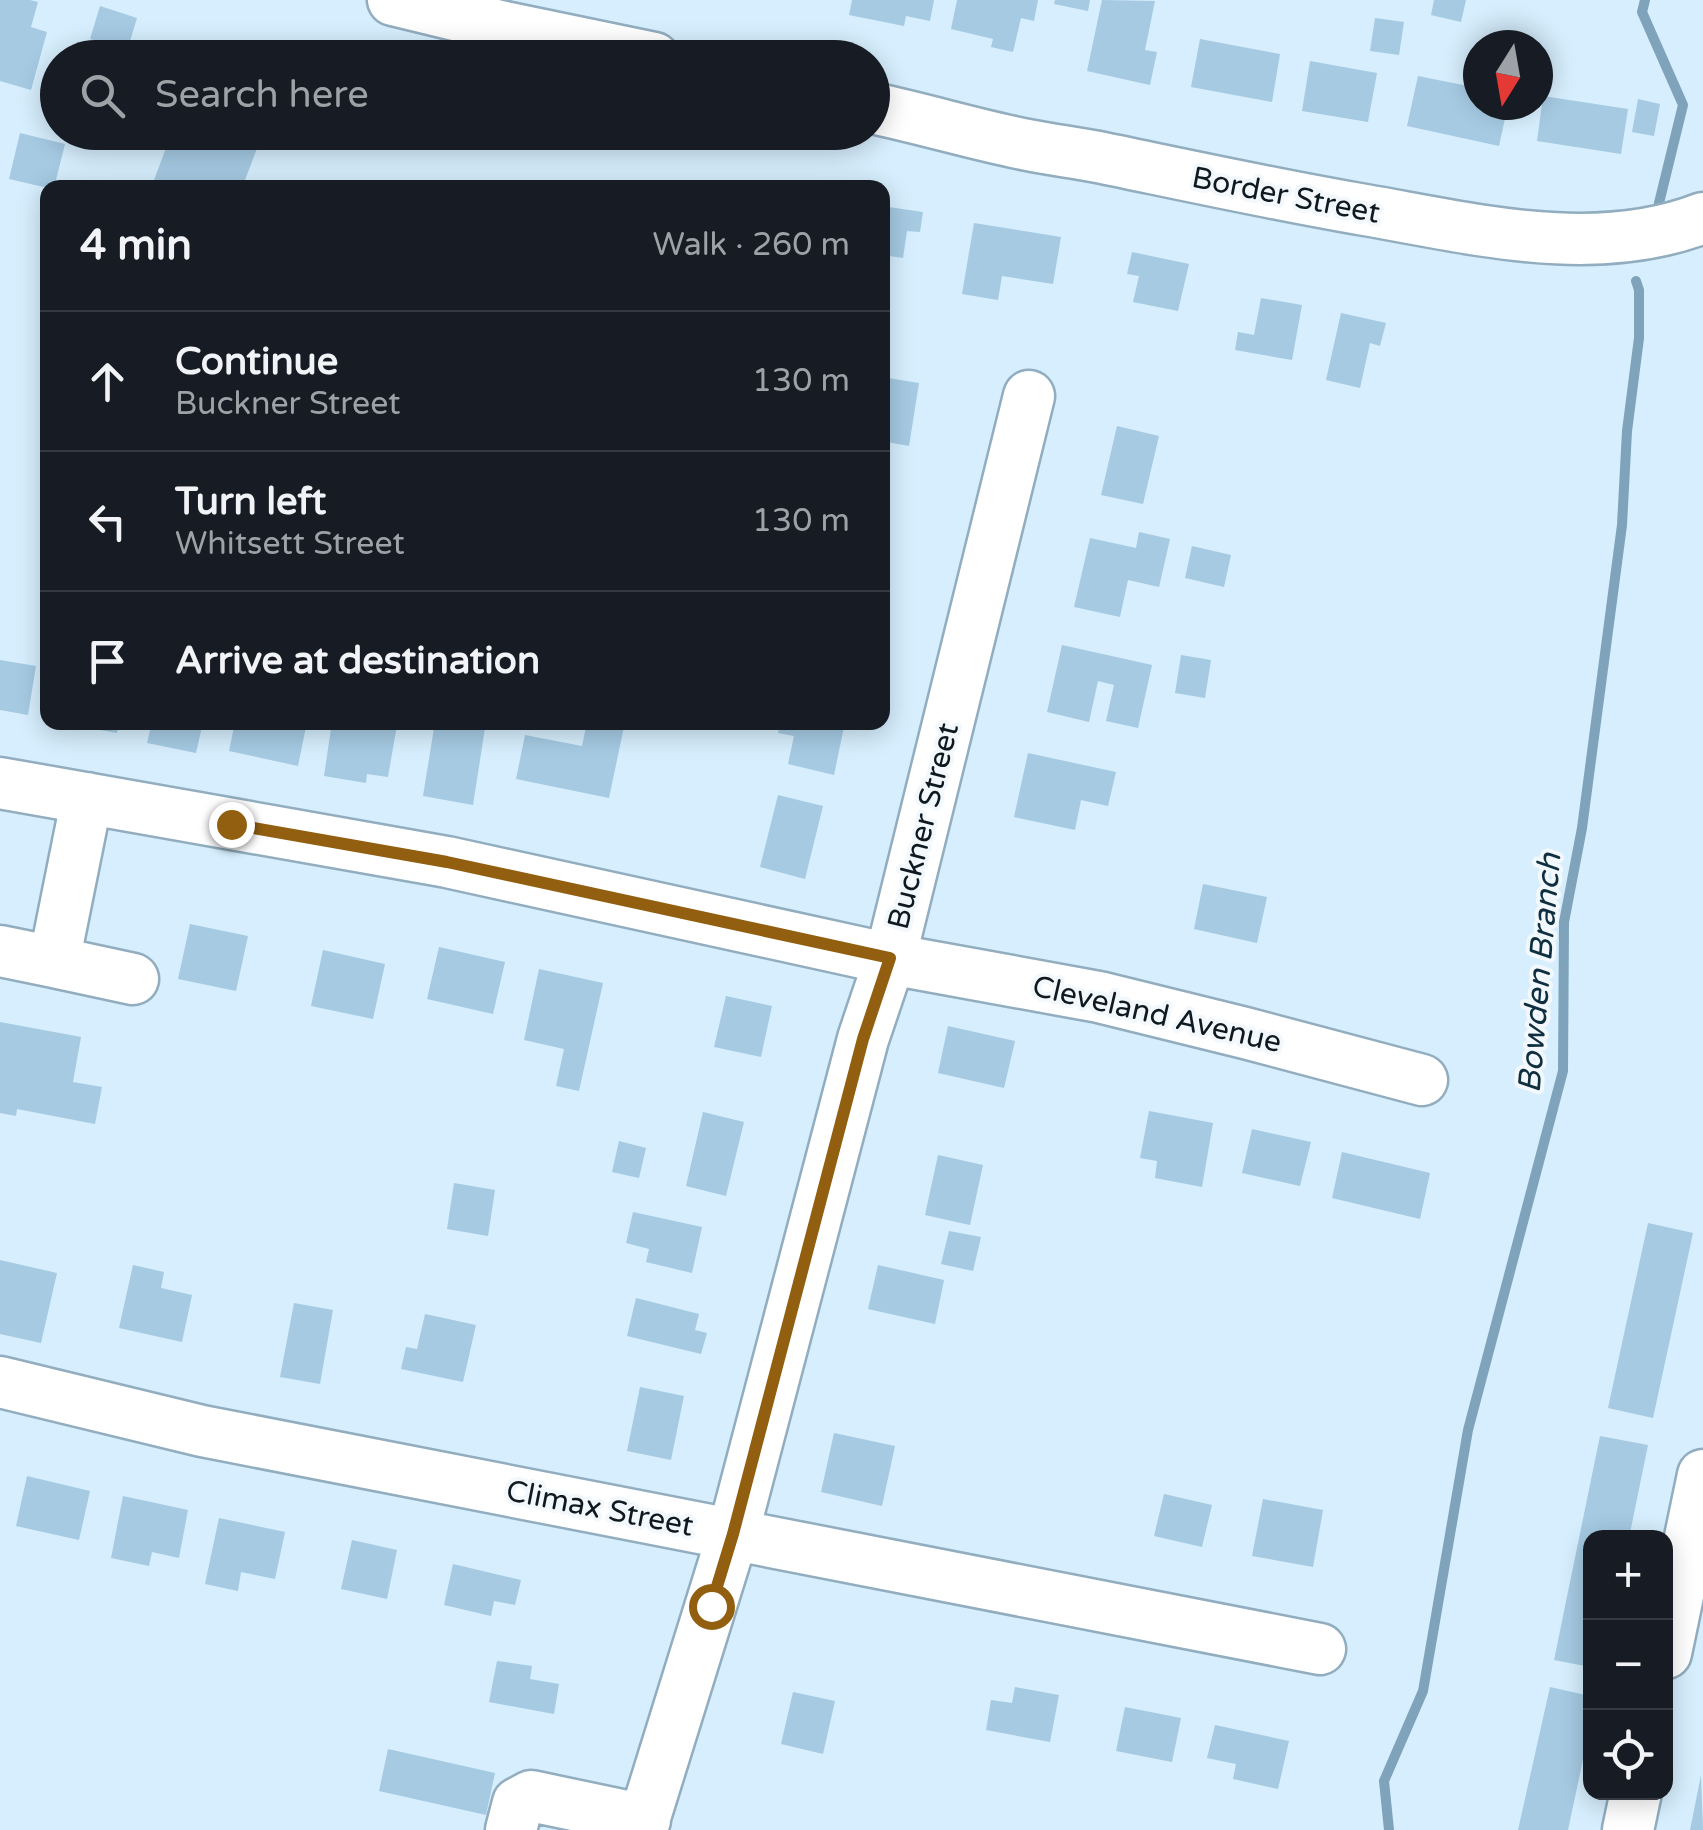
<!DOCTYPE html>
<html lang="en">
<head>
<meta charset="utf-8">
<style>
	body { margin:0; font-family:"Varela Round",sans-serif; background:#242831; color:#f1f3f6 }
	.controls { position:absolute; right:30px; bottom:30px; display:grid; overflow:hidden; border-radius:20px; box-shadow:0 5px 25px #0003 }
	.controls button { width:90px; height:90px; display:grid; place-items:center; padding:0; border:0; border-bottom:2px solid #363941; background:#171b24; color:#f1f3f6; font:50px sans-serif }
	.compass { position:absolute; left:1463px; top:30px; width:90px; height:90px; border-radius:50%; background:#171b24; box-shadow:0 5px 25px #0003; rotate:191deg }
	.stop { position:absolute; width:30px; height:30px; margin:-22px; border:8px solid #915f0f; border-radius:50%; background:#fff }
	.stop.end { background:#915f0f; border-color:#fff; box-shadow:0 2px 10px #0008 }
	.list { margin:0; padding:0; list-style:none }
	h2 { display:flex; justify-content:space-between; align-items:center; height:130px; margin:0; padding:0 40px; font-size:42px }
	h2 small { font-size:32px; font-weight:400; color:#9ea1a6 }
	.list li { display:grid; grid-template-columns:65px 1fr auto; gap:30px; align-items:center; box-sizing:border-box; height:140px; padding:0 40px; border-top:2px solid #363941 }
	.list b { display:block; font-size:38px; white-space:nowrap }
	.list p { margin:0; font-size:32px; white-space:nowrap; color:#9ea1a6 }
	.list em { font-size:32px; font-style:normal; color:#9ea1a6 }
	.icon { flex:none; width:55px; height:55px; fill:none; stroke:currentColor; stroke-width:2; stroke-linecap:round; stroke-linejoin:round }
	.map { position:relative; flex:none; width:1703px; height:1830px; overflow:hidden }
	.search { position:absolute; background:#171b24; box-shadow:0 5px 25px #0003; left:40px; top:40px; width:850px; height:110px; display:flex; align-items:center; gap:25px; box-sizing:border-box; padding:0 35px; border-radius:55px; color:#9ea1a6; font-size:38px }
	.panel { position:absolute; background:#171b24; box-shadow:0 5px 25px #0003; left:40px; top:180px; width:850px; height:550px; border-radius:20px }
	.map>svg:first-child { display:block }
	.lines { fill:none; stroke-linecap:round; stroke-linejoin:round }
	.stream { stroke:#7ea3ba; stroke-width:10 }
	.building { fill:#a5cae2 }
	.minor-casing { stroke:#91adbf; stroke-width:55 }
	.minor { stroke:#fff; stroke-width:50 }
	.route { stroke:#915f0f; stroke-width:12 }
	.labels { text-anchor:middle; stroke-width:8; stroke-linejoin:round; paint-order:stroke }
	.street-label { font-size:30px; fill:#0f1920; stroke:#f2f8fc }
	.water-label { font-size:32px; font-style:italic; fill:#0f2f41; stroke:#f2f8fc }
</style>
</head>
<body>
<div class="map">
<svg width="1703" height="1830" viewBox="0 0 1703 1830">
	<rect width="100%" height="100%" fill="#d6eefd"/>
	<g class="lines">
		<!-- stream -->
		<path class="stream" d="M1645 0 1642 12 1683 105 1659 203
			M1389 1830 1384 1781 1423 1691 1468 1430 1563 1071 1564 922 1582 828 1622 525 1627 431 1639 338V290L1636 281"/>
	</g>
	<!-- building -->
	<path class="building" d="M0 0H30L38 2 31 27 47 32 31 90 0 81Z
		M852 0H934L930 21 906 16 904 26 849 15Z
		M957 0H1038L1034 21 1021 18 1013 52 991 47 993 39 951 29Z
		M1055 0H1090L1088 11 1054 4Z
		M1102 0 1155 1 1145 50 1157 52 1150 85 1087 71Z
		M1434 0H1466L1461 22 1431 15Z
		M100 6 137 18 127 51 90 39Z
		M1375 18 1404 22 1399 55 1370 51Z
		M1200 39 1280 54 1272 102 1191 87Z
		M1310 61 1377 73 1368 122 1302 111Z
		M1418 76 1478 88V105H1508L1499 146 1407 126Z
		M1543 96 1628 109 1621 154 1537 141Z
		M1638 99 1660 104 1654 136 1632 132Z
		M172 132H233L259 143 242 188H151Z
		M20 133 65 144 54 188H48L9 179Z
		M882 206 923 212 920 232 907 231 903 258 882 255Z
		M974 223 1061 237 1053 284 1002 276 998 300 962 294Z
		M1132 252 1189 264 1178 311 1133 302 1139 276 1127 274Z
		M1261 298 1302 305 1292 360 1235 350 1238 332 1254 335Z
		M1341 313 1386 323 1380 346 1370 343 1360 388 1326 380Z
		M882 377 919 383 909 446 882 441Z
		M1117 426 1159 436 1143 504 1101 495Z
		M1139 532 1170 539 1159 587 1128 580 1120 617 1074 607 1090 538 1136 548Z
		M1192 546 1231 555 1224 587 1185 578Z
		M1062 645 1152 665 1138 728 1106 721 1114 685 1098 681 1089 722 1047 712Z
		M1181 655 1211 660 1205 698 1175 693Z
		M0 660 36 666 28 715 0 710Z
		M77 722H119L117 733 77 726Z
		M152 722H203L196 753 147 743Z
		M235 722H307L298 766 229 751Z
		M332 722H379L397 725 388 777 367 774 366 783 324 776Z
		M435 722 485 728 473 805 423 796Z
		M587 722H625L609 798 516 779 525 735 582 746Z
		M780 722H845L834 775 788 764 794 736 778 733Z
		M1028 753 1116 772 1108 806 1081 800 1075 830 1014 817Z
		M778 795 823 806 805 879 760 867Z
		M1203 884 1267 897 1257 943 1194 929Z
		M190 924 248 936 236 991 178 979Z
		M439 947 505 962 493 1014 427 999Z
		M323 950 385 964 373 1019 311 1006Z
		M539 969 603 983 579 1091 556 1086 564 1049 524 1040Z
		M726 996 772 1006 761 1057 714 1047Z
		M0 1022 81 1037 73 1082 102 1087 95 1124 17 1109 16 1116 0 1113Z
		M948 1026 1015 1041 1004 1088 938 1073Z
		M1149 1111 1213 1123 1202 1187 1155 1178 1157 1161 1140 1158Z
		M703 1112 744 1122 726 1196 686 1186Z
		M1252 1129 1311 1142 1300 1186 1242 1173Z
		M619 1141 646 1148 639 1178 612 1172Z
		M1342 1152 1430 1173 1420 1219 1332 1198Z
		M938 1155 983 1165 970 1225 925 1215Z
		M454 1183 495 1190 488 1236 447 1229Z
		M633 1212 702 1227 692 1273 646 1262 649 1249 626 1243Z
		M1648 1223 1693 1233 1653 1418 1608 1408Z
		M949 1231 981 1237 973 1271 941 1264Z
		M0 1260 57 1273 41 1343 0 1334Z
		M133 1265 164 1272 161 1288 192 1295 182 1342 119 1328Z
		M878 1265 944 1280 935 1324 868 1309Z
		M636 1298 699 1314 695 1330 707 1333 701 1354 627 1336Z
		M294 1303 333 1310 320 1384 280 1377Z
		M425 1314 476 1325 463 1382 401 1369 406 1347 417 1349Z
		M640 1387 684 1396 671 1460 627 1451Z
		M834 1433 895 1446 882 1506 821 1492Z
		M1600 1436 1648 1445 1629 1538H1590V1667L1554 1660Z
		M27 1476 90 1491 79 1540 16 1526Z
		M1164 1494 1212 1505 1202 1547 1154 1536Z
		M123 1496 188 1510 179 1558 152 1552 149 1566 111 1558Z
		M1263 1499 1323 1510 1313 1567 1252 1556Z
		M219 1518 285 1532 275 1579 241 1572 238 1591 205 1584Z
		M352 1540 397 1550 387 1599 341 1589Z
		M453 1564 521 1580 515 1605 494 1601 491 1616 444 1605Z
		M497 1661 532 1666 530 1679 559 1684 554 1714 489 1702Z
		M1015 1687 1059 1695 1050 1742 986 1730 991 1700 1012 1703Z
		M1550 1687 1590 1696V1727L1568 1830H1518Z
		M793 1692 835 1701 823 1754 781 1744Z
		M1125 1707 1181 1718 1172 1762 1116 1751Z
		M1215 1725 1289 1741 1278 1789 1233 1779 1236 1764 1207 1758Z
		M388 1749 495 1773 486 1815 379 1791Z
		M1701 1775 1703 1830H1690Z"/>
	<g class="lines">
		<defs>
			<path id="minor" d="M393 0 500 26 654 58
				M872 108C925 119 976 135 1028 145 1053 150 1078 153 1103 158 1190 176 1277 195 1365 210 1475 229 1595 260 1703 218
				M0 783 447 862 890 959 1099 997 1245 1033 1422 1080
				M0 951 54 962 87 798
				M54 962 133 979
				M0 1382 202 1431 1320 1649
				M1666 1653 1703 1475
				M511 1830 518 1803 531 1796 645 1820
				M641 1830 733 1534 863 1039 890 959 1029 396
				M1628 1830 1636 1792"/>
		</defs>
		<!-- minor casing -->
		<use href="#minor" class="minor-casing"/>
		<!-- minor -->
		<use href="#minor" class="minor"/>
	</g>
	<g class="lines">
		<!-- route -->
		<path class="route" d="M231 824 447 862 890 958 863 1039 733 1534 711 1606"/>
	</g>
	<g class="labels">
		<!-- street labels -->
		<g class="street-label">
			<text transform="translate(1286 195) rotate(11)" y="10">Border Street</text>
			<text transform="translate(923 826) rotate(-76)" y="10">Buckner Street</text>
			<text transform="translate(1157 1014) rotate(13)" y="10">Cleveland Avenue</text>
			<text transform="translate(600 1508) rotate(11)" y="10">Climax Street</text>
		</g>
		<!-- water labels -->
		<g class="water-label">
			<text transform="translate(1539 973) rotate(-85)" y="11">Bowden Branch</text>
		</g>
	</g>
</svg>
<div class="controls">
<button>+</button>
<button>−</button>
<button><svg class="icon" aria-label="locate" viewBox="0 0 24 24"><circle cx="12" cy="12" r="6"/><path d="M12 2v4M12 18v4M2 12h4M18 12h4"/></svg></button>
</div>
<svg class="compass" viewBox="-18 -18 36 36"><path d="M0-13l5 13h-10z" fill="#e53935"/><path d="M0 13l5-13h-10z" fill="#9ea1a6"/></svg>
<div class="stop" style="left:711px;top:1606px"></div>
<div class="stop end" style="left:231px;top:824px"></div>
<div class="search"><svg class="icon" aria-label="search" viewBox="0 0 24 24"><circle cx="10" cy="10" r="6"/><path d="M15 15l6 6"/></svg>Search here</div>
<section class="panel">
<h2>4 min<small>Walk · 260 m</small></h2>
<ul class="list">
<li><svg class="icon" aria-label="ahead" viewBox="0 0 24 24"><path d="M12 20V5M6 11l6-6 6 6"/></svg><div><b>Continue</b><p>Buckner Street</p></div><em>130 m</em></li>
<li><svg class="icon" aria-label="left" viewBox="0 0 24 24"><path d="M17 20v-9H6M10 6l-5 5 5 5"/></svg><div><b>Turn left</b><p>Whitsett Street</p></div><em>130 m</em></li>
<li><svg class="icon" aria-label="arrive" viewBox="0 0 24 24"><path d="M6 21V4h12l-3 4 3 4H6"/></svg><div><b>Arrive at destination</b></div></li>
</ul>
</section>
</div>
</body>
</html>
